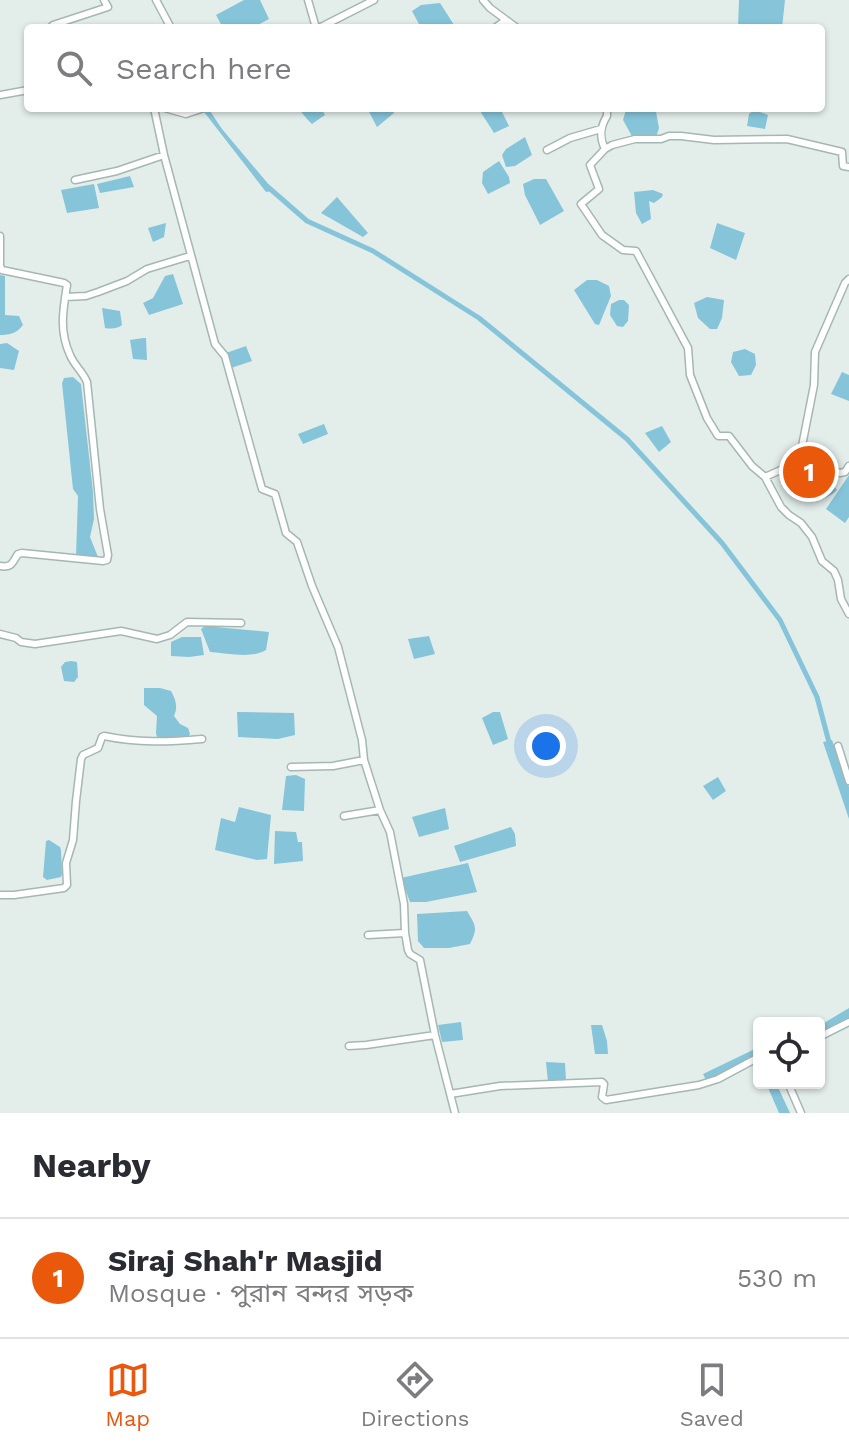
<!DOCTYPE html>
<html lang="en">
<head>
<meta charset="utf-8">
<style>
	body { margin:0; font-family:"Work Sans","Noto Sans Bengali",sans-serif; background:#f7f7f7; color:#2b2b33 }
	.controls { position:absolute; right:24px; bottom:24px; display:grid; overflow:hidden; border-radius:8px; box-shadow:0 2px 6px #0004 }
	.controls button { width:72px; height:72px; display:grid; place-items:center; padding:0; border:0; border-bottom:2px solid #e1e1e2; background:#fff; color:#2b2b33; font:40px sans-serif }
	.you { position:absolute; left:546px; top:746px; width:28px; height:28px; margin:-20px; border:6px solid #fff; border-radius:50%; background:#1a73e8; box-shadow:0 0 0 12px #1a73e833 }
	.badge { display:grid; place-items:center; width:52px; height:52px; border-radius:50%; background:#ea580c; color:#fff; font-size:26px; font-weight:700 }
	.pin { position:absolute; translate:-50% -50%; border:4px solid #fff; box-shadow:0 2px 8px #0006 }
	.list { margin:0; padding:0; list-style:none }
	h2 { display:flex; justify-content:space-between; align-items:center; height:104px; margin:0; padding:0 32px; font-size:34px }
	h2 small { font-size:26px; font-weight:400; color:#7c7c81 }
	.list li { display:grid; grid-template-columns:52px 1fr auto; gap:24px; align-items:center; box-sizing:border-box; height:120px; padding:0 32px; border-top:2px solid #e1e1e2 }
	.list b { display:block; font-size:30px; white-space:nowrap }
	.list p { margin:0; font-size:26px; white-space:nowrap; color:#7c7c81 }
	.list em { font-size:26px; font-style:normal; color:#7c7c81 }
	.icon { flex:none; width:44px; height:44px; fill:none; stroke:currentColor; stroke-width:2; stroke-linecap:round; stroke-linejoin:round }
	.map { position:relative; flex:none; width:849px; height:1113px; overflow:hidden }
	.search { position:absolute; background:#fff; box-shadow:0 2px 6px #0004; left:24px; right:24px; top:24px; height:88px; display:flex; align-items:center; gap:20px; box-sizing:border-box; padding:0 28px; border-radius:8px; color:#7c7c81; font-size:30px }
	.sheet { height:224px; background:#fff }
	nav { display:flex; justify-content:space-around; align-items:center; box-sizing:border-box; height:112px; border-top:2px solid #e1e1e2; background:#fff; font-size:22px; color:#7c7c81 }
	nav a { display:grid; justify-items:center; gap:4px }
	nav .on { color:#ea580c }
	.map>svg:first-child { display:block }
	.water { fill:#86c4d9 }
	.lines { fill:none; stroke-linecap:round; stroke-linejoin:round }
	.canal { stroke:#86c4d9; stroke-width:5 }
	.minor-casing { stroke:#a5b7b3; stroke-width:9 }
	.minor { stroke:#fff; stroke-width:6 }
</style>
</head>
<body>
<div class="map">
<svg width="849" height="1113" viewBox="0 0 849 1113">
	<rect width="100%" height="100%" fill="#e3eeeb"/>
	<!-- water -->
	<path class="water" d="M244 0H260L269 19 252 28H223L216 15Z
		M739 0H785L782 28H738Z
		M440 3 456 28H421L412 11 421 5Z
		M201 108H208L222 129 270 186 272 191 266 192Z
		M298 108H321L325 115 312 124 307 119Z
		M367 108H392L394 113 377 127Z
		M484 108H500L509 126 494 133 480 111Z
		M626 110 656 112 659 128 656 137 633 138 623 120Z
		M754 110 768 115 765 129 747 126 749 114Z
		M525 137 532 155 515 166 506 167 502 155 506 149Z
		M499 161 509 177 510 183 488 194 482 183 483 172Z
		M130 176 134 187 100 193 97 184Z
		M534 179H546L564 211 540 225 525 195 523 184Z
		M94 184 99 208 67 213 61 190Z
		M653 190 663 194 662 197 654 203 649 201 651 219 642 224 636 213 634 192Z
		M337 197 368 233 363 237 321 213Z
		M166 223 164 237 153 242 148 228Z
		M717 223 745 233 736 260 710 248Z
		M173 274 183 304 149 315 143 303 153 298 165 276Z
		M0 275 5 276V315L19 316 23 325C17 333 10 335 0 335Z
		M587 280H597L609 286 611 296 599 325 595 324 574 290Z
		M707 297 724 300 722 318 717 329H710L698 318 694 303Z
		M619 300H624L629 305 628 321 623 327 617 326 610 315 611 304Z
		M102 308 120 311 122 325C117 329 111 329 105 328Z
		M143 338H146L147 360 133 359 130 340Z
		M7 343 19 351 14 370 0 368V344Z
		M246 346 252 361 231 368 226 353Z
		M745 349 755 354 756 365 751 375 739 376 731 362 733 352Z
		M842 372 849 375V401L831 394Z
		M73 377 81 384 93 492 94 519 90 537 98 557H76L78 496 73 489 62 383 64 378Z
		M324 424 328 434 303 444 298 434Z
		M662 426 671 442 659 452 645 433Z
		M849 475V517L845 523 826 509Z
		M816 477H827L837 490C828 499 818 501 806 499L808 488Z
		M205 626 269 632 266 650C251 659 228 653 210 652L201 629Z
		M429 636 435 654 414 659 408 639Z
		M182 637H201L204 655 189 657 171 656V642Z
		M71 661 77 662 78 677 74 682 64 681 61 667 65 662Z
		M144 688H160L171 691C176 700 178 707 174 716L180 724 188 728 190 734 186 740 158 741 156 733 157 716 144 705Z
		M237 712 294 713 295 735 278 739 238 737Z
		M493 712H500L508 739 493 745 482 718Z
		M832 740 849 787V819L823 742Z
		M296 775 305 779 304 811 282 810 286 776Z
		M718 777 726 791 713 800 703 786Z
		M239 807 271 815 267 859 257 860 215 850 221 818 235 822Z
		M445 808 449 829 419 837 412 817Z
		M511 827 515 834 516 846 460 862 454 846Z
		M275 831 296 832 298 842H302L303 861 274 864Z
		M49 840 60 847 61 850 62 874 61 877 47 880 43 877 46 841Z
		M468 863 477 892 426 902H410L401 878Z
		M467 911C476 926 478 928 470 944L449 948H424L418 941 417 914Z
		M849 1008V1018L819 1034V1026Z
		M461 1022 463 1040 442 1042 438 1025Z
		M591 1025H602L607 1041 608 1054H595Z
		M759 1047V1063L757 1058 707 1082 703 1074Z
		M546 1062 565 1063 566 1081 548 1082Z
		M766 1083H776L790 1113H779Z"/>
	<g class="lines">
		<!-- canal -->
		<path class="canal" d="M268 187 307 221 373 251 479 318 627 439 722 543 780 620 817 697 830 746"/>
		<defs>
			<path id="minor" d="M156 0 171 28
				M308 0 316 28
				M483 0 490 8 517 28
				M50 28 53 25 108 7 104 0
				M319 28 374 0
				M495 28 506 20
				M0 95 28 90
				M154 108 164 155 215 344 225 356 262 489 275 494 286 533 297 542 312 586 338 647 362 740 364 760 380 810 390 832 404 904 405 933 408 950 410 954 420 960 435 1035 455 1113
				M165 108 186 114 204 108
				M607 108V116C600 127 599 137 605 149L590 165 599 189 581 204 602 235 623 250 636 251 688 348 690 375 707 418 718 436H729L752 466 765 477 805 459 840 473 845 472 849 466
				M605 149 612 145 635 139H661L669 136H681L714 140 787 139 842 152 843 166 849 167
				M547 150 570 138 601 129
				M75 180 117 171 164 155
				M0 236V264
				M0 266 2 270 64 283 67 285C63 310 59 331 70 355 74 365 83 372 87 382L100 509 108 555 107 560 103 561 22 553 18 554C12 563 12 568 0 566
				M65 297 86 296 98 292 127 281 147 269 190 256
				M805 459 802 446 814 385 815 352 845 283 849 279
				M765 477 781 507 789 515 801 523 812 537 822 561 834 571 838 580 841 599 849 614
				M0 634 16 638 21 642 35 644 121 631 157 639 170 635 187 622 241 623
				M838 746 849 781
				M291 767 333 766 364 760
				M344 816 380 810
				M0 895H14L64 888 67 885 66 863 73 840 76 801 81 759 83 755 98 748 102 737 104 736C138 743 167 742 202 739
				M368 935 405 933
				M819 1037 849 1022
				M349 1046 366 1045 435 1035
				M788 1083 801 1113
				M450 1094 500 1086 602 1082 604 1084 602 1097 606 1100 699 1085 718 1079 759 1057"/>
		</defs>
		<!-- minor casing -->
		<use href="#minor" class="minor-casing"/>
		<!-- minor -->
		<use href="#minor" class="minor"/>
	</g>
</svg>
<div class="controls">
<button><svg class="icon" aria-label="locate" viewBox="0 0 24 24"><circle cx="12" cy="12" r="6"/><path d="M12 2v4M12 18v4M2 12h4M18 12h4"/></svg></button>
</div>
<div class="you"></div>
<div class="pin badge" style="left:809px;top:472px">1</div>
<div class="search"><svg class="icon" aria-label="search" viewBox="0 0 24 24"><circle cx="10" cy="10" r="6"/><path d="M15 15l6 6"/></svg>Search here</div>
</div>
<section class="sheet">
<h2>Nearby<small></small></h2>
<ul class="list">
<li><span class="badge">1</span><div><b>Siraj Shah'r Masjid</b><p>Mosque · পুরান বন্দর সড়ক</p></div><em>530 m</em></li>
</ul>
</section>
<nav>
<a class="on"><svg class="icon" aria-label="map" viewBox="0 0 24 24"><path d="M3 6l6-2 6 2 6-2v14l-6 2-6-2-6 2zM9 4v14M15 6v14"/></svg>Map</a>
<a><svg class="icon" aria-label="directions" viewBox="0 0 24 24"><path d="M12 3l9 9-9 9-9-9zM9 14v-3h6M13 9l2 2-2 2"/></svg>Directions</a>
<a><svg class="icon" aria-label="saved" viewBox="0 0 24 24"><path d="M7 4h10v16l-5-4-5 4z"/></svg>Saved</a>
</nav>
</body>
</html>
